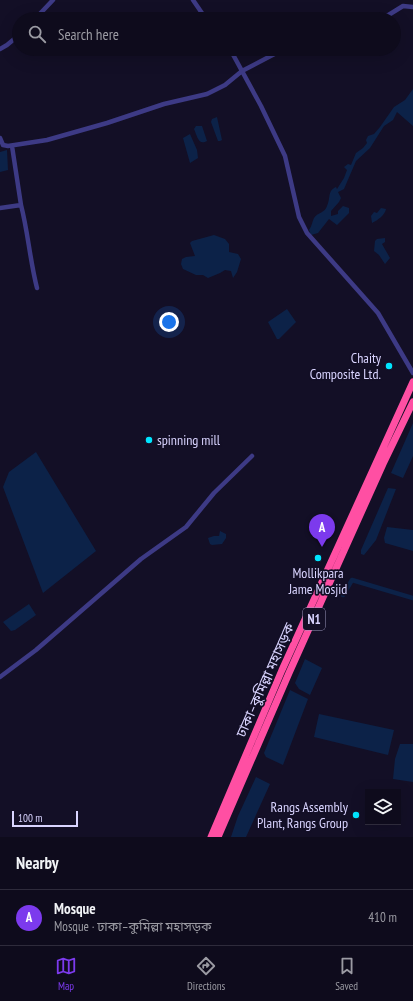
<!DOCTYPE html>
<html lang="en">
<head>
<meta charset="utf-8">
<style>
	body { margin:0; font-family:"PT Sans Narrow","Noto Sans Bengali",sans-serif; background:#1c1929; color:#f1f3f6 }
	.controls { position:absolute; right:12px; bottom:12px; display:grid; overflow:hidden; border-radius:0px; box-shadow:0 4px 16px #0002 }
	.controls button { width:36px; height:36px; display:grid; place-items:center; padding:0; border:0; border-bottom:1px solid #2e2b3b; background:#0e0b1c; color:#f1f3f6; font:20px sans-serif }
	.scale { position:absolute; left:12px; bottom:10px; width:66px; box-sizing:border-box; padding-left:4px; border:2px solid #d9d4ff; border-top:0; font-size:11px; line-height:14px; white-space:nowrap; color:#d9d4ff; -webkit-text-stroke:3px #130f26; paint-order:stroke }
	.you { position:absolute; left:169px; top:322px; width:14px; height:14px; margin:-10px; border:3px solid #fff; border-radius:50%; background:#1a73e8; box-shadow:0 0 0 6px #1a73e833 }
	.badge { display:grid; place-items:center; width:26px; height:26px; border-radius:50%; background:#7c3aed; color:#fff; font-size:13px; font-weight:700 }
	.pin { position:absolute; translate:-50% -33px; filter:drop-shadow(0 1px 2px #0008) }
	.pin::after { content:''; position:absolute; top:21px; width:14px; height:12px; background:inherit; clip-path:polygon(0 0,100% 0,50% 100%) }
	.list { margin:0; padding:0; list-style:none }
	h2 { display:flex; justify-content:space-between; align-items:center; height:52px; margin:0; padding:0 16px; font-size:17px }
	h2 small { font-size:13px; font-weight:400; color:#9b9ba3 }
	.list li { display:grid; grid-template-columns:26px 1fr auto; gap:12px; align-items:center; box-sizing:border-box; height:56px; padding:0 16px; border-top:1px solid #2e2b3b }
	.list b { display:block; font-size:15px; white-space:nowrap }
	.list p { margin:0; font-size:13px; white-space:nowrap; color:#9b9ba3 }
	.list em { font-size:13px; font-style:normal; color:#9b9ba3 }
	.icon { flex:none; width:22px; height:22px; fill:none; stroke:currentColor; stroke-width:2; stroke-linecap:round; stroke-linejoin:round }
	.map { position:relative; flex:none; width:413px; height:837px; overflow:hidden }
	.search { position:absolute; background:#0e0b1c; box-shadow:0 4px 16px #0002; left:12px; right:12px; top:12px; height:44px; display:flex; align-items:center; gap:10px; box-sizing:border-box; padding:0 14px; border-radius:22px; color:#9b9ba3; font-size:15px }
	.sheet { height:108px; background:#0e0b1c }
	nav { display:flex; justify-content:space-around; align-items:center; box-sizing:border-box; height:56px; border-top:1px solid #2e2b3b; background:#0e0b1c; font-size:11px; color:#9b9ba3 }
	nav a { display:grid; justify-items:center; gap:2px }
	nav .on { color:#7c3aed }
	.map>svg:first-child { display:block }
	.water { fill:#0c2248 }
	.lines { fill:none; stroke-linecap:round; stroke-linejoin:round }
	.canal { stroke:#0c2248; stroke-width:4.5 }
	.minor { stroke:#3d3a85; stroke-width:4.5 }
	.highway { stroke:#ff4fa3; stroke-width:7 }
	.poi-dot { fill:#00e5ff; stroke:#130f26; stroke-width:1.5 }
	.labels { text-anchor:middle; stroke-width:3.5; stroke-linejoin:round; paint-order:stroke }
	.shield { fill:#130f26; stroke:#9e99be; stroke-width:1 }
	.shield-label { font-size:13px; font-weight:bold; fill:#d9d4ff }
	.poi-label { font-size:14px; fill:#d9d4ff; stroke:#130f26; text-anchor:end }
	.street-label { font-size:14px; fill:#d9d4ff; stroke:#130f26 }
</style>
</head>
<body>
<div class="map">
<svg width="413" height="837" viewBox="0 0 413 837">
	<rect width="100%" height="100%" fill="#130f26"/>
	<!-- water -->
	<path class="water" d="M413 89V126L397 112 393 120 384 126 370 148 356 161 344 189 338 192 341 198 339 202 331 211V216L338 214V211L343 206 349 208V213L337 225 329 219 318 233 311 235 309 230C312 226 312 222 314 218 318 212 325 213 327 206 331 198 327 191 336 187L337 189 344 178 347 170 344 167 348 164 351 165 356 153 363 148 367 143 366 140 368 136 374 134 380 127 394 107 405 100Z
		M217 117 222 140 220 141H218L211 122 212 119Z
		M196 126H202L207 141C198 146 197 135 194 129Z
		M190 134 197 150 198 158 190 163 183 138Z
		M7 150 8 170 0 172V152Z
		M381 208 386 209C385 215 378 220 372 223L371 216 374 212 377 213Z
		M214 235 225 239 229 244V252L238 254 241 259 237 272 233 278 231 271 225 270 220 273 208 278 203 275H196L183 269 181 264 182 259 186 257 195 256 190 243 192 241Z
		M385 238V242L382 244 390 258 385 264 379 255 374 251 375 241 377 239Z
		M287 309 296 322 279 339H277L268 322Z
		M413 423V456L403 478 391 473Z
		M36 452 96 551 43 593 3 487 9 472Z
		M388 488 396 489 376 540 364 555 361 554V550Z
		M387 527 413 530V551L385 543 384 538Z
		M220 531 226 534V538L222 544 212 545 210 544 208 538 214 536H219Z
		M29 604 36 615 15 630 11 631 3 622Z
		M305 659 322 668 310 695 299 689 295 683Z
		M290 690 308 699 283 765 266 757 264 753Z
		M319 714 394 730 388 755 314 737Z
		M400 744H413V782L393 779 395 759Z
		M256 777 270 784 246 837H231L238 816Z"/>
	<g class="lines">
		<!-- canal -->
		<path class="canal" d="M343 595 352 580 413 598"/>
		<!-- minor -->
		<path class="minor" d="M193 0 206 19
			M35 19 53 0
			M382 19 403 6 413 7
			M0 49 7 45 19 35
			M230 49 261 106 285 156 299 217 307 233 378 313 413 373
			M0 138 3 145 8 146 47 140 107 123 164 104 207 94 225 85 242 71 284 49
			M21 205C28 232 30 261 37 288
			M0 208 21 205 12 146
			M0 677 36 650 141 559 186 527 214 493 252 456"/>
		<!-- highway -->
		<path class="highway" d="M211 837 282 670 413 382
			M218 837 289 673 383 464 413 402"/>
	</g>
	<!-- markers -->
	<g class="poi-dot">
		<circle cx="389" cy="366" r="4"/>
		<circle cx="149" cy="440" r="4"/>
		<circle cx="318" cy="558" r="4"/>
		<circle cx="356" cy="815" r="4"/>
	</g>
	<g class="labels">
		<!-- shield labels -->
		<rect class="shield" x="303" y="608" width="22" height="22" rx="3"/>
		<g class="shield-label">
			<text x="314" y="624">N1</text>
		</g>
		<!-- poi labels -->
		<g class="poi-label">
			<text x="381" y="363">Chaity<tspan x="381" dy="16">Composite Ltd.</tspan></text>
			<text x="157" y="445" text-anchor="start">spinning mill</text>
			<text x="318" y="578" text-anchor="middle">Mollikpara<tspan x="318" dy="16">Jame Mosjid</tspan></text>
			<text x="348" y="812">Rangs Assembly<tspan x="348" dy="16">Plant, Rangs Group</tspan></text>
		</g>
		<!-- street labels -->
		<g class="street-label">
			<text transform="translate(265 680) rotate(-66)" y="5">ঢাকা–কুমিল্লা মহাসড়ক</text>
		</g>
	</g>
</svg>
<div class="controls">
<button><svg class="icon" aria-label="layers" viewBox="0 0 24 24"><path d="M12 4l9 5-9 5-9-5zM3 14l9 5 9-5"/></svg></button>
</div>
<div class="scale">100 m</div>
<div class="you"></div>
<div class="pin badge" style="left:322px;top:547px">A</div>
<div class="search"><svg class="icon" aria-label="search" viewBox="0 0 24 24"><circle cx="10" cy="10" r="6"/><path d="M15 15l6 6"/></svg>Search here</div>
</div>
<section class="sheet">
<h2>Nearby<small></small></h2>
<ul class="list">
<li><span class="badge">A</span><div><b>Mosque</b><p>Mosque · ঢাকা–কুমিল্লা মহাসড়ক</p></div><em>410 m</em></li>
</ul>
</section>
<nav>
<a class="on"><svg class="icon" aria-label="map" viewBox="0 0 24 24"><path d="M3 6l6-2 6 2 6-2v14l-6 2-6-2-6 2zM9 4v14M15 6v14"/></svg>Map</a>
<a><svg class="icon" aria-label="directions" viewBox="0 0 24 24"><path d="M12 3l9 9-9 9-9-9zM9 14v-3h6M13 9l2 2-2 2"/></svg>Directions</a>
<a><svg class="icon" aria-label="saved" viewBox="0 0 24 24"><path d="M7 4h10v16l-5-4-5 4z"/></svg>Saved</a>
</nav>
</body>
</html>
